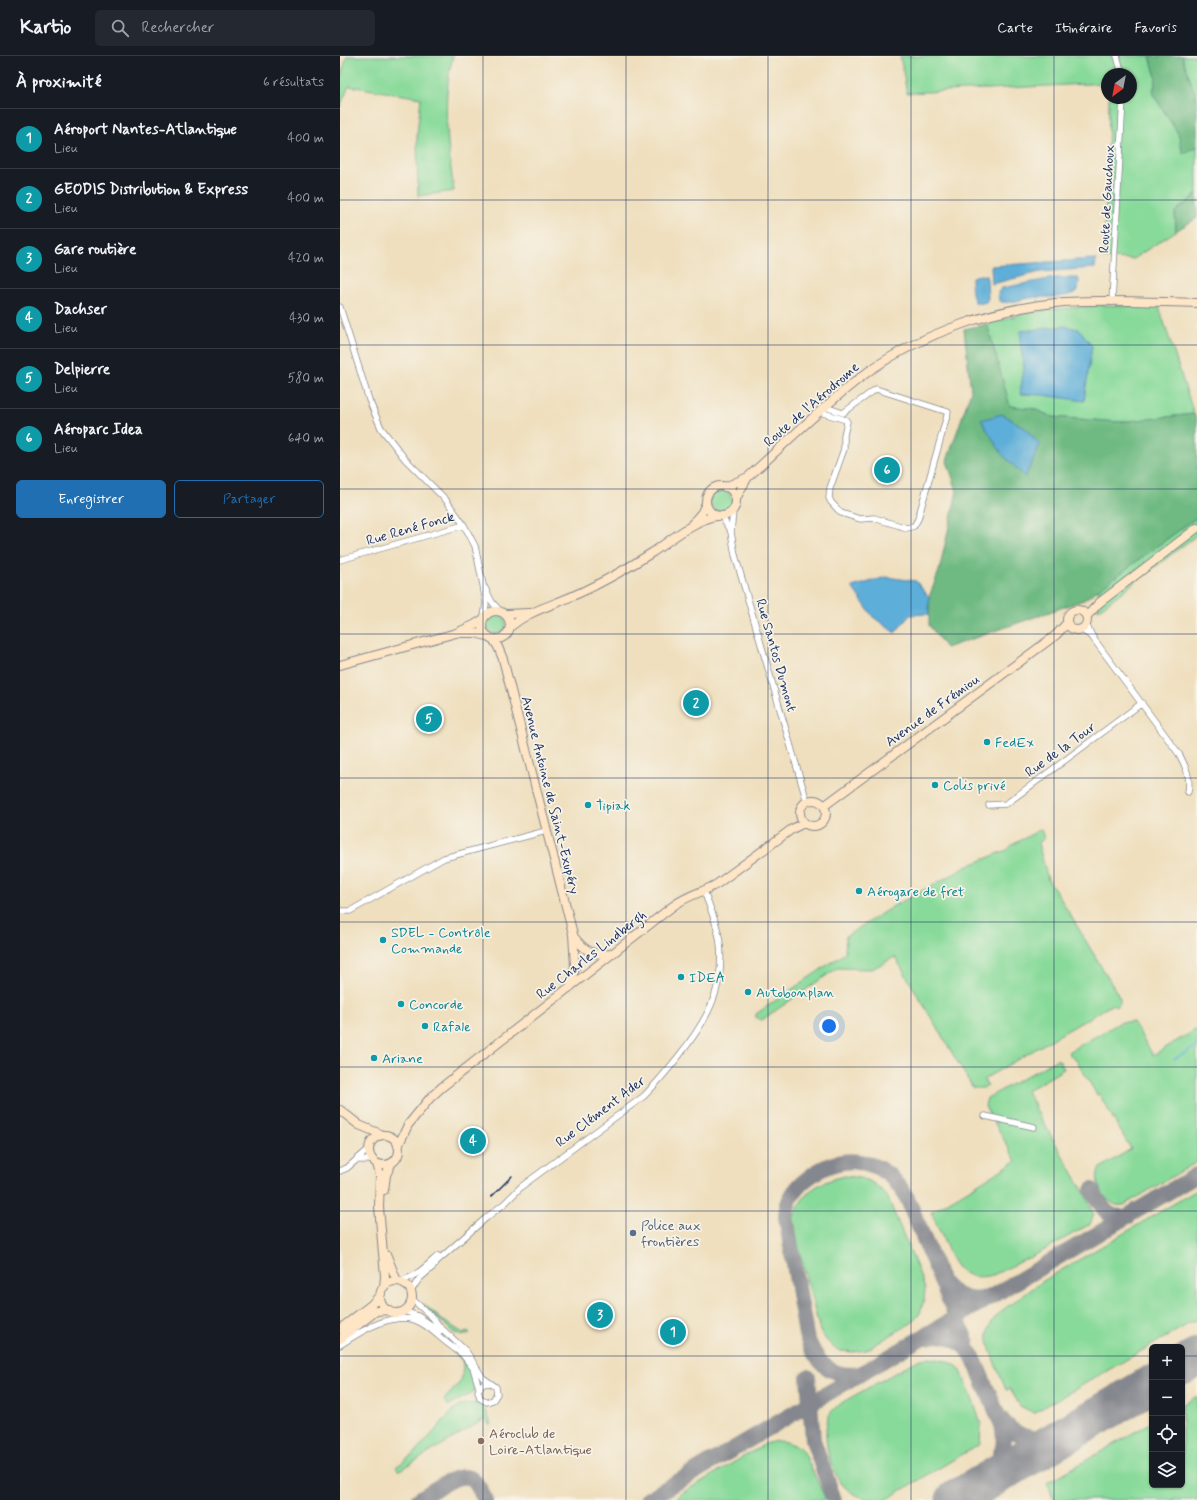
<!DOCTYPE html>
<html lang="fr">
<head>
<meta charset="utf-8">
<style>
	body { margin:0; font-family:Mynerve,sans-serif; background:#242831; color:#f1f3f6 }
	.controls { position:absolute; right:12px; bottom:12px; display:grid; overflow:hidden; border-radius:6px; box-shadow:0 1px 3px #0004 }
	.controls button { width:36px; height:36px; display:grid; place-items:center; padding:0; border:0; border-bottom:1px solid #363941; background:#171b24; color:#f1f3f6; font:20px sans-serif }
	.compass { position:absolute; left:761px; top:12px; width:36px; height:36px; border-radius:50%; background:#171b24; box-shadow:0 1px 3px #0004; rotate:212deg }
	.you { position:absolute; left:489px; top:970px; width:14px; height:14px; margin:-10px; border:3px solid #fff; border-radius:50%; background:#1a73e8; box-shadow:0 0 0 6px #1a73e833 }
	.badge { display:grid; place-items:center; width:26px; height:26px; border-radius:50%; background:#1f6fb2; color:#fff; font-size:13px; font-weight:700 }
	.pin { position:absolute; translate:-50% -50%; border:2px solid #fff; box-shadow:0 1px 4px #0006 }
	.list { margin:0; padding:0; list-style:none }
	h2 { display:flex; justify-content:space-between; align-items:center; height:52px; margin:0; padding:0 16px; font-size:17px }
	h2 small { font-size:13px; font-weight:400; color:#9ea1a6 }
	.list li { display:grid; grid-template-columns:26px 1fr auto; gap:12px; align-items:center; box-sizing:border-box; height:60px; padding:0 16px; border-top:1px solid #363941 }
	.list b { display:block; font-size:15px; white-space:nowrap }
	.list p { margin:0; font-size:13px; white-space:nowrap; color:#9ea1a6 }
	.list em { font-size:13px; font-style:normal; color:#9ea1a6 }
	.actions { display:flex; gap:8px; padding:12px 16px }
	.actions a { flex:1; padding:9px 0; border:1px solid #1f6fb2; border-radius:6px; text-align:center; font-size:14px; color:#1f6fb2 }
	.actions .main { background:#1f6fb2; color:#fff }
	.icon { flex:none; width:22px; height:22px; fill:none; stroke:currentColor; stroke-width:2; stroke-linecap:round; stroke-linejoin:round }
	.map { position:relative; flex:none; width:857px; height:1444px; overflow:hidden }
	header { display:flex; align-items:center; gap:24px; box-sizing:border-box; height:56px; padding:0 20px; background:#171b24; border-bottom:1px solid #363941 }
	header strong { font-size:19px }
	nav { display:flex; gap:22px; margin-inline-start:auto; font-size:14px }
	.search { width:280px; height:36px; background:#242831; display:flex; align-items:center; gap:10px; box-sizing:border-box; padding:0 14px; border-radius:6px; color:#9ea1a6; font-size:15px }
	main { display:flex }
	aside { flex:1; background:#171b24 }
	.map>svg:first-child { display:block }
	.green { fill:#88da9a; stroke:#52847c }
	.forest { fill:#6eba82; stroke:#447470 }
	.water { fill:#5daed8; stroke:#3c6e9b }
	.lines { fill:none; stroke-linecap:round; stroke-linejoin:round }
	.stream { stroke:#5daed8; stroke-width:1.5 }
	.taxiway { stroke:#85878e; stroke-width:16 }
	.runway { stroke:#85878e; stroke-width:39 }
	.street-casing { stroke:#85878e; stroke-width:7 }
	.secondary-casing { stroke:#85878e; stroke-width:10 }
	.street { stroke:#fff; stroke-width:5.5 }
	.secondary { stroke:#fde5c5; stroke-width:8 }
	.rail { stroke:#1b2f5e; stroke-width:1.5 }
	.grid { fill:none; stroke:#1b2f5e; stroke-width:1; stroke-opacity:0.55 }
	.culture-dot { fill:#0f9aa8; stroke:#f7f3e8; stroke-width:1.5 }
	.service-dot { fill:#5c6f8a; stroke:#f7f3e8; stroke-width:1.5 }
	.education-dot { fill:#8d6e63; stroke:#f7f3e8; stroke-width:1.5 }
	.labels { text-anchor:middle; stroke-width:3.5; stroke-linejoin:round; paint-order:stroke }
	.street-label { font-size:14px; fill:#1b2f5e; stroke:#f7f3e8 }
	.culture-label { font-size:14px; fill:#0d838f; stroke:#f7f3e8; text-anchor:start }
	.service-label { font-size:14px; fill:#4e5e75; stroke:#f7f3e8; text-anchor:start }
	.education-label { font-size:14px; fill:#785e54; stroke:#f7f3e8; text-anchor:start }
</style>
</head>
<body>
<header>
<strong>Kartio</strong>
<div class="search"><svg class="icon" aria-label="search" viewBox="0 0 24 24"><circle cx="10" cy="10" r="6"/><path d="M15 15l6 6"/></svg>Rechercher</div>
<nav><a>Carte</a><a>Itinéraire</a><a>Favoris</a></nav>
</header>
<main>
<aside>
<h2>À proximité<small>6 résultats</small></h2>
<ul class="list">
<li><span class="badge" style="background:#0f9aa8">1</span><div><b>Aéroport Nantes-Atlantique</b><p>Lieu</p></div><em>400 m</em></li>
<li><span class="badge" style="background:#0f9aa8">2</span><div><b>GEODIS Distribution &amp; Express</b><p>Lieu</p></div><em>400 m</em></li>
<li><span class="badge" style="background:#0f9aa8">3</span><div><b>Gare routière</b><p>Lieu</p></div><em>420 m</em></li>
<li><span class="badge" style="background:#0f9aa8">4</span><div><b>Dachser</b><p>Lieu</p></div><em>430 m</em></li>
<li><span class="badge" style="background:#0f9aa8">5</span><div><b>Delpierre</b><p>Lieu</p></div><em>580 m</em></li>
<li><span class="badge" style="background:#0f9aa8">6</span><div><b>Aéroparc Idea</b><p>Lieu</p></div><em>640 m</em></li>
</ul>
<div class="actions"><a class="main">Enregistrer</a><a>Partager</a></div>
</aside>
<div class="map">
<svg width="857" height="1444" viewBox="0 0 857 1444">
	<rect width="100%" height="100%" fill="#f7f3e8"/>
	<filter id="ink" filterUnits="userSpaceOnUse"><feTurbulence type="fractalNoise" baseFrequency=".025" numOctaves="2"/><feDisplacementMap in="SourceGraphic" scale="8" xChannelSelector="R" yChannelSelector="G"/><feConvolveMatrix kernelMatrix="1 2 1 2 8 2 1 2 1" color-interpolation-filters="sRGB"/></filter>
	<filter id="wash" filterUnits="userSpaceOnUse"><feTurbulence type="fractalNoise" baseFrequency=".012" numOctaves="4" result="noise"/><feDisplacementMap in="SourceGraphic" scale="16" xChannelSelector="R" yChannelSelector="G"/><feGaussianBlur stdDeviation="0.9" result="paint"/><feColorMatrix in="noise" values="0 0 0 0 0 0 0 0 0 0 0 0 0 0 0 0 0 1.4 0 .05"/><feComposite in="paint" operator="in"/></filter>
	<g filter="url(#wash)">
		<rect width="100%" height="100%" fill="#efdfbe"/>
		<!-- green -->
		<path class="green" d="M7 0H113C101 44 108 91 114 135L78 140 77 78 81 42 9 30 0 51V23Z
			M560 0H810L816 21 813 38 838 77 843 97 857 91V138L835 156 836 175 793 203 763 202 768 115 769 42H791V18H767V27L567 37Z
			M842 0H857V44Z
			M762 249 819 251 854 358 779 366 712 361 695 353 669 350 647 268 692 255Z
			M370 445a11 11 0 1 1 22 0a11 11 0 1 1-22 0Z
			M857 461V479L758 554 759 533Z
			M146 568a10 10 0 1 1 20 0a10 10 0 1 1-20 0Z
			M701 773 704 783 698 787 708 824 716 835 780 942V946L776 951 773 948 644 1023 648 1030 643 1032H633L555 901 532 913 497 912 422 964 416 962V958L505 897 506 880 552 851 632 808 667 794 672 789Z
			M781 966H793L813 999 857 973V1106L784 1149C781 1149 777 1150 774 1148 762 1142 753 1124 760 1112L791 1093 759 1038 757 1039 737 1005 729 999 730 995Z
			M716 1004H719L724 1013 687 1035 694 1048 695 1052 745 1138 754 1159 750 1168 701 1196 653 1219C623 1226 615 1212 605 1187 600 1177 596 1166 591 1156L676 1105 645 1050 647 1042Z
			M505 1120C526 1122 535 1125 548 1142L578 1214 585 1233 584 1244 580 1257 573 1266 526 1294 513 1296 501 1295 494 1292 487 1285 480 1275 452 1166C462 1136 475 1127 505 1120Z
			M857 1134V1263L694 1357 680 1350 670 1333 666 1334C661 1320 646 1291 648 1278 649 1269 654 1262 660 1256L703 1225Z
			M84 1248 102 1264 123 1277 128 1275 130 1277 122 1280 113 1276 82 1249Z
			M113 1294C120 1301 145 1325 133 1336 127 1342 116 1344 109 1350L104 1344 121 1325 122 1320 123 1308 122 1304 112 1295Z
			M586 1302C598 1303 610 1304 619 1312 623 1316 640 1362 641 1370 641 1376 640 1382 640 1388L545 1444C531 1444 518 1442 507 1433 490 1420 480 1376 490 1358 492 1354 497 1350 501 1347L578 1304Z
			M857 1340V1444H714L707 1427 812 1366V1429H842V1349Z
			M138 1347C146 1351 148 1360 151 1368L149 1369 145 1363 59 1415 56 1411 75 1397 114 1353 124 1348Z
			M436 1385C446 1385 454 1388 463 1394L486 1444H335L342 1437 425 1388Z"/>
		<!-- forest -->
		<path class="forest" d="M810 0H842L857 44V91L843 98 838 77 813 38 816 21Z
			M857 138V162L836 175 835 156Z
			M647 268 670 350 695 353 712 361 779 366 854 358 857 365V461L744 544 606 592 589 569V541L599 515 617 435 607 405 631 335 624 273Z"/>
		<!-- water -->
		<path class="water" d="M752 203 756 204 755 212 700 216 652 228 651 210Z
			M641 219 646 220 647 223 648 242 646 246C643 247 638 248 636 247 632 245 631 228 631 224L634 220Z
			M714 222H738L739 223C739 229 739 234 734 237 723 243 702 240 690 242 681 243 667 249 659 245L658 236 662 232Z
			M724 270 739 273 752 290 744 345 703 339 680 338 684 311 680 285 681 275Z
			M662 358 685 372 700 389 685 421 662 398 641 364Z
			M546 521 576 525 589 541V558L570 559 555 577 533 561 512 531Z"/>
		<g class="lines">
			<!-- stream -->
			<path class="stream" d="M834 1003 857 990"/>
			<!-- taxiway -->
			<path class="taxiway" d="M752 1134C762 1151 767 1165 789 1160
				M604 1228C615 1241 630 1246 647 1242
				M587 1281C607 1275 622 1285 633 1301L662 1369 664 1381 663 1392 655 1412 645 1425 633 1433
				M520 1318C490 1323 475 1305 466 1279L446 1161C446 1144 455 1132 468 1122 505 1093 547 1103 568 1144L627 1287
				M468 1321 473 1384 494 1444
				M659 1360C678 1387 703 1386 731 1376
				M78 1444C90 1437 122 1411 134 1425 139 1430 142 1438 145 1444
				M307 1444 857 1119"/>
			<!-- runway -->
			<path class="runway" d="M842 1310 857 1301
				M615 1444 812 1328"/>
		</g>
	</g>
	<g filter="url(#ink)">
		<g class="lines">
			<defs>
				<path id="street" d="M777 0 782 18
					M772 246 783 42
					M0 251 29 344 41 372 65 403 106 444 124 469 135 490 143 529 146 548 144 560
					M480 356 506 364 507 366 504 379V393L490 432 489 442 491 446 501 457 520 463 534 462 567 472 574 470 578 463 608 356 536 333 503 357 485 351
					M382 461 391 476 395 499 467 746
					M391 476 393 455
					M0 504 124 469
					M145 532 152 546 160 555
					M746 568 753 582 839 698C846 711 851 722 848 736
					M740 573 753 581
					M649 749 666 748 802 647
					M0 855H10L104 802 206 775
					M645 1060 694 1071
					M16 1104H32
					M0 1115 7 1112 29 1093
					M60 1225C75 1222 87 1209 98 1200
					M71 1235 79 1223 95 1209 96 1206 146 1162 165 1147 182 1130 304 1040C316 1028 327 1015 338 1001 366 966 385 934 380 887 378 869 370 852 364 835
					M72 1243 93 1262 99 1270 126 1295 143 1322 156 1331 157 1338 153 1344 147 1346 140 1342 138 1335 143 1328 149 1327
					M64 1255 78 1260 100 1275
					M0 1289C21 1275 58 1251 83 1268 97 1277 108 1290 123 1298
					M120 1295 133 1312 139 1332"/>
				<path id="secondary" d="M366 445a15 15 0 1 1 30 0a15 15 0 1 1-30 0Z
					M385 431 408 421
					M396 443 401 433 408 421C448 385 486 347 529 315 585 276 656 252 724 246 768 243 813 246 857 247
					M352 468 362 456 366 447
					M727 564a10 10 0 1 1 20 0a10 10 0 1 1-20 0Z
					M142 569a14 14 0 1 1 28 0a14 14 0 1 1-28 0Z
					M166 558 189 557
					M747 560 759 547 857 472
					M170 571C187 557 201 553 221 545 253 532 285 514 313 496 329 485 359 461 377 460
					M121 577H135L147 580
					M153 583 158 591 163 603 233 878 235 910 230 931
					M0 609 116 577 134 569 142 564
					M460 757a13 13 0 1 1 26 0a13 13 0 1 1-26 0Z
					M484 750 716 579 727 567
					M234 881C246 896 252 899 272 898
					M0 1054 19 1069 43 1079
					M29 1094a15 15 0 1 1 30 0a15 15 0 1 1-30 0Z
					M58 1090 68 1069 90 1042 102 1031 333 850C348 839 361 837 377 828L452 773 464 767
					M37 1108 40 1119 39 1151 45 1220 44 1231
					M44 1134 46 1119 51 1108
					M47 1200 57 1225
					M40 1241a16 16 0 1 1 32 0a16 16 0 1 1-32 0Z
					M0 1273 31 1249 41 1238
					M0 1283 36 1255 49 1254"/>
			</defs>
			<!-- street casing -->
			<use href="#street" class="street-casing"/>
			<!-- secondary casing -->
			<use href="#secondary" class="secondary-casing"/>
			<!-- street -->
			<use href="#street" class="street"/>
			<!-- secondary -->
			<use href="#secondary" class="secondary"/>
			<!-- rail -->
			<path class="rail" d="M151 1141 172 1120"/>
		</g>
	</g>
	<!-- grid -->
	<path class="grid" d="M143 0V1444M286 0V1444M428 0V1444M571 0V1444M714 0V1444M0 144H857M0 289H857M0 433H857M0 578H857M0 722H857M0 866H857M0 1011H857M0 1155H857M0 1300H812M842 1300H857"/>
	<!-- markers -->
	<g class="culture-dot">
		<circle cx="647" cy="686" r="4"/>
		<circle cx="595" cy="729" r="4"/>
		<circle cx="248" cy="749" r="4"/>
		<circle cx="519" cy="835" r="4"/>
		<circle cx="43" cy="884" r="4"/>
		<circle cx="341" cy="921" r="4"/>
		<circle cx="408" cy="936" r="4"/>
		<circle cx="61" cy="948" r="4"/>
		<circle cx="85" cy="970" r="4"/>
		<circle cx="34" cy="1002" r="4"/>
	</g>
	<circle class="service-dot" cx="293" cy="1177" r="4"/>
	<circle class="education-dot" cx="141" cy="1385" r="4"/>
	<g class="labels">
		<!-- street labels -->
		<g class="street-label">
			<text transform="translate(766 143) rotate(-87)" y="5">Route de Gauchoux</text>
			<text transform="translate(471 348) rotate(-41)" y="5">Route de l'Aérodrome</text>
			<text transform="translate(70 472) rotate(-16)" y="5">Rue René Fonck</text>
			<text transform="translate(437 599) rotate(74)" y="5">Rue Santos Dumont</text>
			<text transform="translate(592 654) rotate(-36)" y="5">Avenue de Frémiou</text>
			<text transform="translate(720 693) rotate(-36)" y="5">Rue de la Tour</text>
			<text transform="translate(211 739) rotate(76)" y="5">Avenue Antoine de Saint-Exupéry</text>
			<text transform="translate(251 898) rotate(-38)" y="5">Rue Charles Lindbergh</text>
			<text transform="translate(260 1055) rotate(-37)" y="5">Rue Clément Ader</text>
		</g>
		<!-- culture labels -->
		<g class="culture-label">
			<text x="655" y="691">FedEx</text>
			<text x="603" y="734">Colis privé</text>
			<text x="256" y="754">Tipiak</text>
			<text x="527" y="840">Aérogare de fret</text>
			<text x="51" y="881">SDEL - Contrôle<tspan x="51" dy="16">Commande</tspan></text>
			<text x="349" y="926">IDEA</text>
			<text x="416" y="941">Autobonplan</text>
			<text x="69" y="953">Concorde</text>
			<text x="93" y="975">Rafale</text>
			<text x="42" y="1007">Ariane</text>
		</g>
		<!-- service labels -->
		<g class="service-label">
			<text x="301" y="1174">Police aux<tspan x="301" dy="16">frontières</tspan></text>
		</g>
		<!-- education labels -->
		<g class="education-label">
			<text x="149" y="1382">Aéroclub de<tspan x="149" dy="16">Loire-Atlantique</tspan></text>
		</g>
	</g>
</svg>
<div class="controls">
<button>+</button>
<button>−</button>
<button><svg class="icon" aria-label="locate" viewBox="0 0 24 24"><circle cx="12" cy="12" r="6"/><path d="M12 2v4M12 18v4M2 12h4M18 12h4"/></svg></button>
<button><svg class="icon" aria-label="layers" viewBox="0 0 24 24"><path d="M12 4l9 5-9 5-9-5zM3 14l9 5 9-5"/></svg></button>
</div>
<svg class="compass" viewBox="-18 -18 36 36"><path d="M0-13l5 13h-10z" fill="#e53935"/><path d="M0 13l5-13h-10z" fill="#9ea1a6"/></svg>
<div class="you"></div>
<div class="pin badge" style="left:333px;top:1276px;background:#0f9aa8">1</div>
<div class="pin badge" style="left:356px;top:647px;background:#0f9aa8">2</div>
<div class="pin badge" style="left:260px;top:1259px;background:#0f9aa8">3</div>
<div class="pin badge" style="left:133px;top:1085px;background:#0f9aa8">4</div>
<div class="pin badge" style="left:89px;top:663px;background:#0f9aa8">5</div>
<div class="pin badge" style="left:547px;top:414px;background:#0f9aa8">6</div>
</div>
</main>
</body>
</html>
